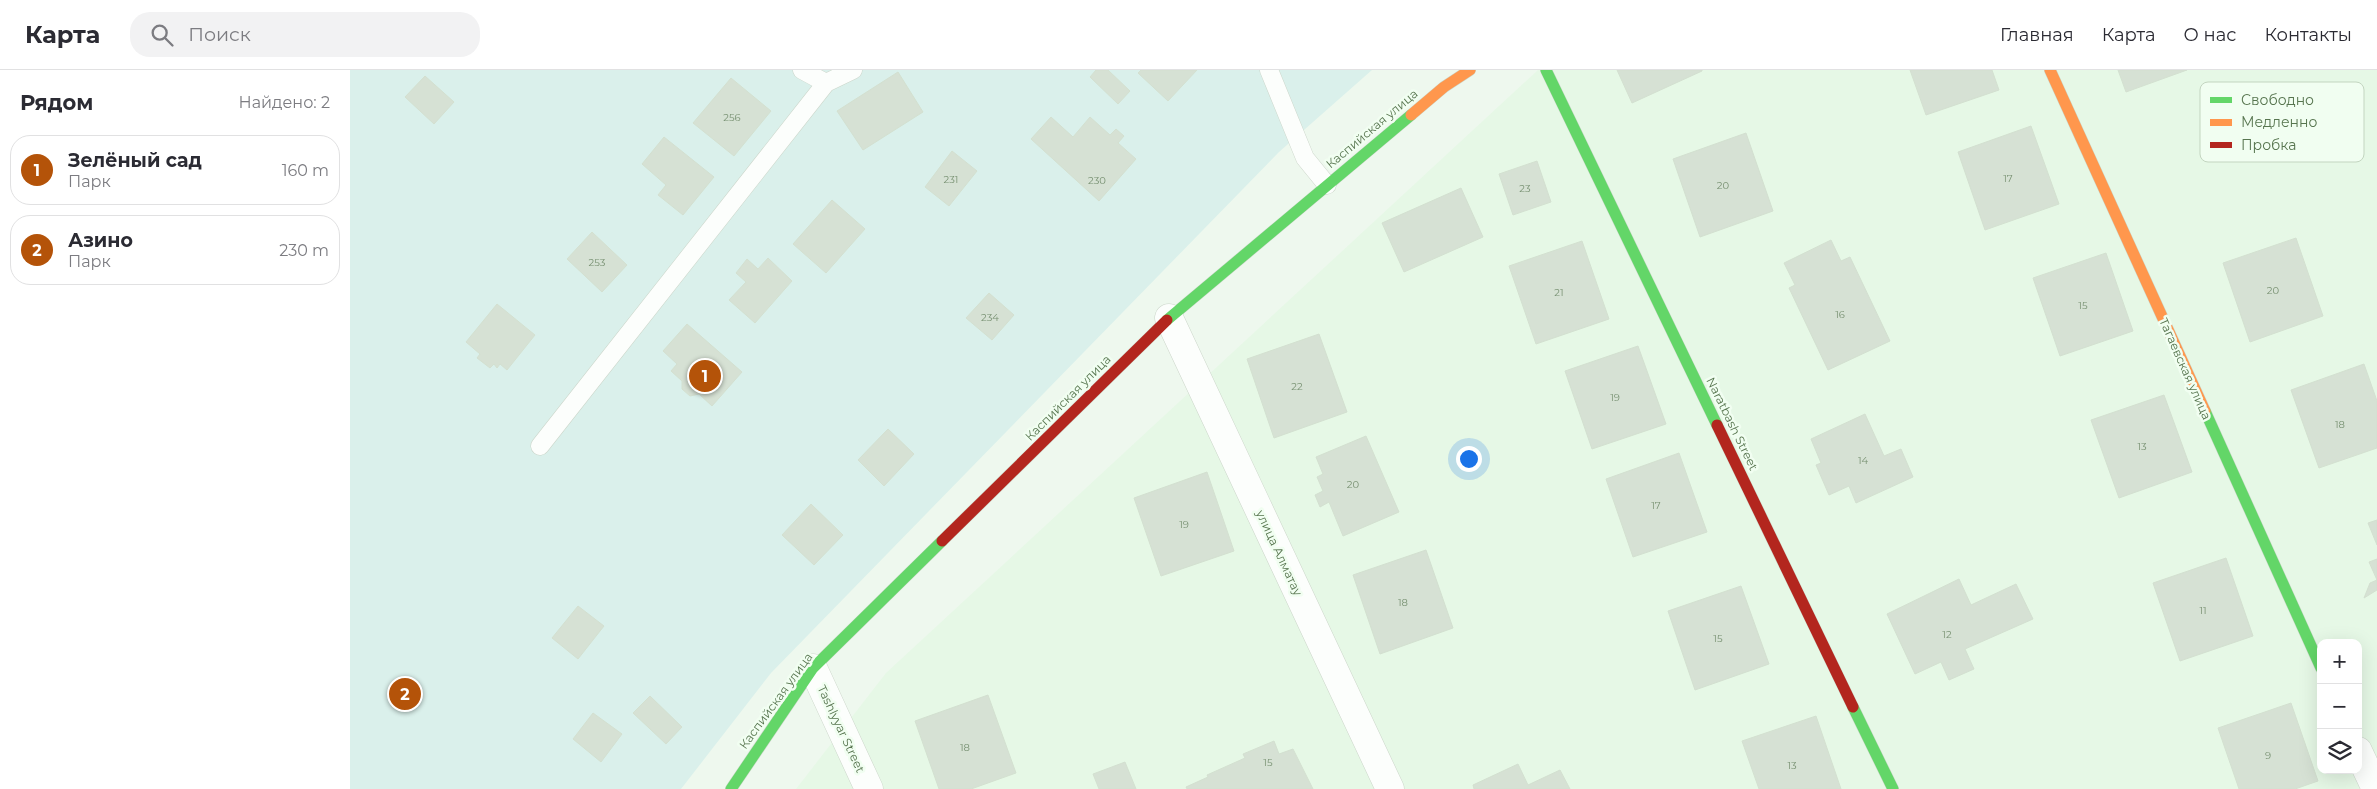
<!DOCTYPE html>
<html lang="ru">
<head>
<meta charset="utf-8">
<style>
	body { margin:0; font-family:Montserrat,sans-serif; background:#f2f2f3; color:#2b2b33 }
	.controls { position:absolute; right:15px; bottom:15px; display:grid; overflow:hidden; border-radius:10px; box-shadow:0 5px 20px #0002 }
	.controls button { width:45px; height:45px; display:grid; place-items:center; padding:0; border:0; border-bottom:1px solid #e1e1e2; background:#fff; color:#2b2b33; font:25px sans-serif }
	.you { position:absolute; left:1118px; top:388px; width:18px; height:18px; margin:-12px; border:4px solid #fff; border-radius:50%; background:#1a73e8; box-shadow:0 0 0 8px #1a73e833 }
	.badge { display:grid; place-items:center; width:32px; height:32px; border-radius:50%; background:#b45309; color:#fff; font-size:16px; font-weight:700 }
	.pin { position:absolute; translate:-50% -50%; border:2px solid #fff; box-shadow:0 1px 5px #0006 }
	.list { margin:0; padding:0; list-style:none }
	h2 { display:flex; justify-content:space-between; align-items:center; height:65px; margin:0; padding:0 20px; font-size:21px }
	h2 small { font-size:16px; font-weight:400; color:#7c7c81 }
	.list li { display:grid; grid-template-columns:32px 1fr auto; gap:15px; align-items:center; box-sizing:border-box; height:70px; margin:0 10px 10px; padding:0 10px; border:1px solid #e1e1e2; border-radius:20px }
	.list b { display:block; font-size:19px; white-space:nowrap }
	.list p { margin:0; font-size:16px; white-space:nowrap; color:#7c7c81 }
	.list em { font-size:16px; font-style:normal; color:#7c7c81 }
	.icon { flex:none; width:28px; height:28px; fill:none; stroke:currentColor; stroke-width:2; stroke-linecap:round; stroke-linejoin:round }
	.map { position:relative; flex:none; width:2027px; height:719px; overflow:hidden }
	header { display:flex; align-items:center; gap:30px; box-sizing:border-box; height:70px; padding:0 25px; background:#fff; border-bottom:1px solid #e1e1e2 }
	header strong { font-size:24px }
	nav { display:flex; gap:28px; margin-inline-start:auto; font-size:18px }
	.search { width:350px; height:45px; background:#f2f2f3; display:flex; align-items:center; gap:12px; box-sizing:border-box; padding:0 18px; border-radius:20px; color:#7c7c81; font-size:19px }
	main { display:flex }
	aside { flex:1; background:#fff }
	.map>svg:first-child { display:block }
	.residential { fill:#e6f8e6; fill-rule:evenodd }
	.green { fill:#daf0eb }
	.building { fill:#d6e1d4; stroke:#d3e0d0 }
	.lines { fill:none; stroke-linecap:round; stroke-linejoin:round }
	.lane-casing { stroke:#ccd6ca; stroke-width:19 }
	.street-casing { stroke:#ccd6ca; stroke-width:29 }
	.fast-casing { stroke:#cbd6c9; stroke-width:12 }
	.slow-casing { stroke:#cbd6c9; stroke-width:12 }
	.jam-casing { stroke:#cbd6c9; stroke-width:12 }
	.lane { stroke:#fcfefc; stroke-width:18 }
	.street { stroke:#fcfefc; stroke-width:28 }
	.fast { stroke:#63d668; stroke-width:11 }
	.slow { stroke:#ff974d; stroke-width:11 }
	.jam { stroke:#b3261e; stroke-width:11 }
	.labels { text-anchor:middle; stroke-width:5; stroke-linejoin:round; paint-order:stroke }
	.number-label { font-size:10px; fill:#789172 }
	.street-label { font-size:12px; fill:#57754f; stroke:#f1fef1 }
	.key { fill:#f1fef1; stroke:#c3d5c0; stroke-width:1 }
	.key-label { font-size:14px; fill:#57754f }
</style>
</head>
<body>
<header>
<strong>Карта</strong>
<div class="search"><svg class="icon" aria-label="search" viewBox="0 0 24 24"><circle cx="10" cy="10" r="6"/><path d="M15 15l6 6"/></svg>Поиск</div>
<nav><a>Главная</a><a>Карта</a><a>О нас</a><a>Контакты</a></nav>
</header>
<main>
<aside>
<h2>Рядом<small>Найдено: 2</small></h2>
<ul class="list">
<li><span class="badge">1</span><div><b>Зелёный сад</b><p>Парк</p></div><em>160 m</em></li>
<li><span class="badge">2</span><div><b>Азино</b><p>Парк</p></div><em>230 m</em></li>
</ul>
</aside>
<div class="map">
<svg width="2027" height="719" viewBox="0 0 2027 719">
	<rect width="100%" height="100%" fill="#eef8ee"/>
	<!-- residential -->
	<path class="residential" d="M1188 0H2027V719H446L536 603ZM1971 573H2008V700H1971Z"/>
	<!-- green -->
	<path class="green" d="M0 0H1022L929 82 421 603 331 719H0Z"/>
	<!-- building -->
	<path class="building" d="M746 0H758L780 21 768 34 740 7Z
		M791 0H847L818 31 788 3Z
		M1267 0H1352V1L1282 33Z
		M1560 0H1642L1649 20 1576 45Z
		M1768 0H1837L1776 22Z
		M548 2 573 42 513 80 487 41Z
		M75 6 104 32 84 54 55 27Z
		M381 8 421 41 384 86 343 53Z
		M701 47 723 67 740 47 760 65 766 59 774 66 768 73 786 89 749 131 681 69Z
		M1681 56 1709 134 1635 160 1608 82Z
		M1396 63 1423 141 1350 167 1323 89Z
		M314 67 364 107 333 145 308 125 316 115 292 94Z
		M602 81 627 101 599 136 575 117Z
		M1187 91 1201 132 1163 145 1149 104Z
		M1111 118 1133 167 1054 202 1032 153Z
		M482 130 515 159 476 203 443 174Z
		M242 162 277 195 252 222 217 189Z
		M1946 168 1973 246 1900 272 1873 193Z
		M1481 170 1491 191 1500 187 1540 271 1478 300 1439 218 1445 215 1434 193Z
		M1232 171 1259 249 1186 274 1159 196Z
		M1756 183 1783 261 1710 286 1683 208Z
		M418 188 442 211 405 253 379 230 396 212 386 203 397 189 408 199Z
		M639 223 664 245 642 270 616 248Z
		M147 234 185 265 157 300 150 294 147 298 144 294 140 298 127 288 130 284 116 272Z
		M337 254 392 302 362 336 349 324 340 326 332 319V311L321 301 327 294 313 281Z
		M969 264 997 342 924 368 897 289Z
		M1288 276 1316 354 1242 379 1215 301Z
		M2014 294 2027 331V378L1969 398 1941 320Z
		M1814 325 1842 402 1769 428 1741 350Z
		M1515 344 1534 386 1551 379 1563 407 1506 433 1499 416 1479 425 1466 395 1471 393 1461 369Z
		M538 359 564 384 534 416 508 390Z
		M1016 366 1049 442 993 466 979 432 970 437 965 425 973 421 967 407 973 404 966 387Z
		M1329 383 1357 462 1283 487 1256 409Z
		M857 402 884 481 811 506 784 428Z
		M461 434 493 465 464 495 432 465Z
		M2027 450V475L2018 453Z
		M1076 480 1103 558 1030 584 1003 505Z
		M1876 488 1903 566 1830 591 1803 513Z
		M2027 489V520L2014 528 2020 513 2027 510 2019 492Z
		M1609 509 1621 535 1666 514 1683 549 1615 579 1624 599 1599 610 1591 592 1565 604 1537 544Z
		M1391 516 1419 594 1345 620 1318 541Z
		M228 536 254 556 228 589 202 568Z
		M638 625 666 703 621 719H589L565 651Z
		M300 626 332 657 316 674 283 643Z
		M1941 633 1968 711 1945 719H1889L1868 658Z
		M243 643 272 664 251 692 223 669Z
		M1466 646 1491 719H1409L1392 671Z
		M924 671 929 684 943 679 963 719H837L836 717 858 707 857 705 895 688 893 684Z
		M775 692 786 719H749L743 704Z
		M1168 694 1178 715 1210 700 1220 719H1124L1123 715Z"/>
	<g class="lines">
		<defs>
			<path id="lane" d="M452 0 476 13
				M919 0 955 88 977 115
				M190 376 476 13 503 0"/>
			<path id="street" d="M819 248 1040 719
				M463 598 519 719
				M2008 681 2026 719"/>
			<path id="fast" d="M1196 0 1367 355
				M817 250 1061 45
				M1855 341 1971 598
				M1503 637 1543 719
				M381 719 463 598 592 471"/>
			<path id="slow" d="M1700 0 1855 341
				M1061 45 1094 17 1120 0"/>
			<path id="jam" d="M1367 355 1503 637
				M592 471 817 250"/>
		</defs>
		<!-- lane casing -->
		<use href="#lane" class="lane-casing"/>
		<!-- street casing -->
		<use href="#street" class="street-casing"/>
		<!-- fast casing -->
		<use href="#fast" class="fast-casing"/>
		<!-- slow casing -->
		<use href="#slow" class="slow-casing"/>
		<!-- jam casing -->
		<use href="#jam" class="jam-casing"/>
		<!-- lane -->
		<use href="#lane" class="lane"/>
		<!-- street -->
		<use href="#street" class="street"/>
		<!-- fast -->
		<use href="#fast" class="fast"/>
		<!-- slow -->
		<use href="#slow" class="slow"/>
		<!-- jam -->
		<use href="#jam" class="jam"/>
	</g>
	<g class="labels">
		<!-- number labels -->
		<g class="number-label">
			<text x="382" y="51">256</text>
			<text x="1658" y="112">17</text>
			<text x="601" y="113">231</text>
			<text x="747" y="114">230</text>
			<text x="1373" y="119">20</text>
			<text x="1175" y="122">23</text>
			<text x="247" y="196">253</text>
			<text x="1923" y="224">20</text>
			<text x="1209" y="226">21</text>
			<text x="1733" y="239">15</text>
			<text x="1490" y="248">16</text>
			<text x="640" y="251">234</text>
			<text x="947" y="320">22</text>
			<text x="1265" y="331">19</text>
			<text x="1990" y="358">18</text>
			<text x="1792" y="380">13</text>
			<text x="1513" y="394">14</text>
			<text x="1003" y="418">20</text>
			<text x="1306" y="439">17</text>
			<text x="834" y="458">19</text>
			<text x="1053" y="536">18</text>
			<text x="1853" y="544">11</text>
			<text x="1597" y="568">12</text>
			<text x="1368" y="572">15</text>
			<text x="615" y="681">18</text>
			<text x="1918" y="689">9</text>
			<text x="918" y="696">15</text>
			<text x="1442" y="699">13</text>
		</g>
		<!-- street labels -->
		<g class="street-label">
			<text transform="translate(1022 59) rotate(-40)" y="4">Каспийская улица</text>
			<text transform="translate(1835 299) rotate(66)" y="4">Тагаевская улица</text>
			<text transform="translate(718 328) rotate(-45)" y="4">Каспийская улица</text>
			<text transform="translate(1382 354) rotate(64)" y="4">Naratbash Street</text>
			<text transform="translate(929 483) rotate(65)" y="4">улица Алматау</text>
			<text transform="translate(426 631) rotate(-54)" y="4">Каспийская улица</text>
			<text transform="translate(491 659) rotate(65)" y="4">Tashlyyar Street</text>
		</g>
	</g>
	<!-- legend -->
	<rect x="1850" y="12" width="164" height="80" rx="8" class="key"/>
	<rect x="1860" y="27" width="22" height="6" fill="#63d668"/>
	<rect x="1860" y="49" width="22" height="7" fill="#ff974d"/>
	<rect x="1860" y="72" width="22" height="6" fill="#b3261e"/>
	<g class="key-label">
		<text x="1891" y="35">Свободно</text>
		<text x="1891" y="57">Медленно</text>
		<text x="1891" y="80">Пробка</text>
	</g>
</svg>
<div class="controls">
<button>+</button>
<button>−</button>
<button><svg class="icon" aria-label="layers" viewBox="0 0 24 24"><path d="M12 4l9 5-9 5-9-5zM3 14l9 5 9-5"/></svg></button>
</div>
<div class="you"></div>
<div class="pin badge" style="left:355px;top:306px">1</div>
<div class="pin badge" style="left:55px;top:624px">2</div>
</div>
</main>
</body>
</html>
